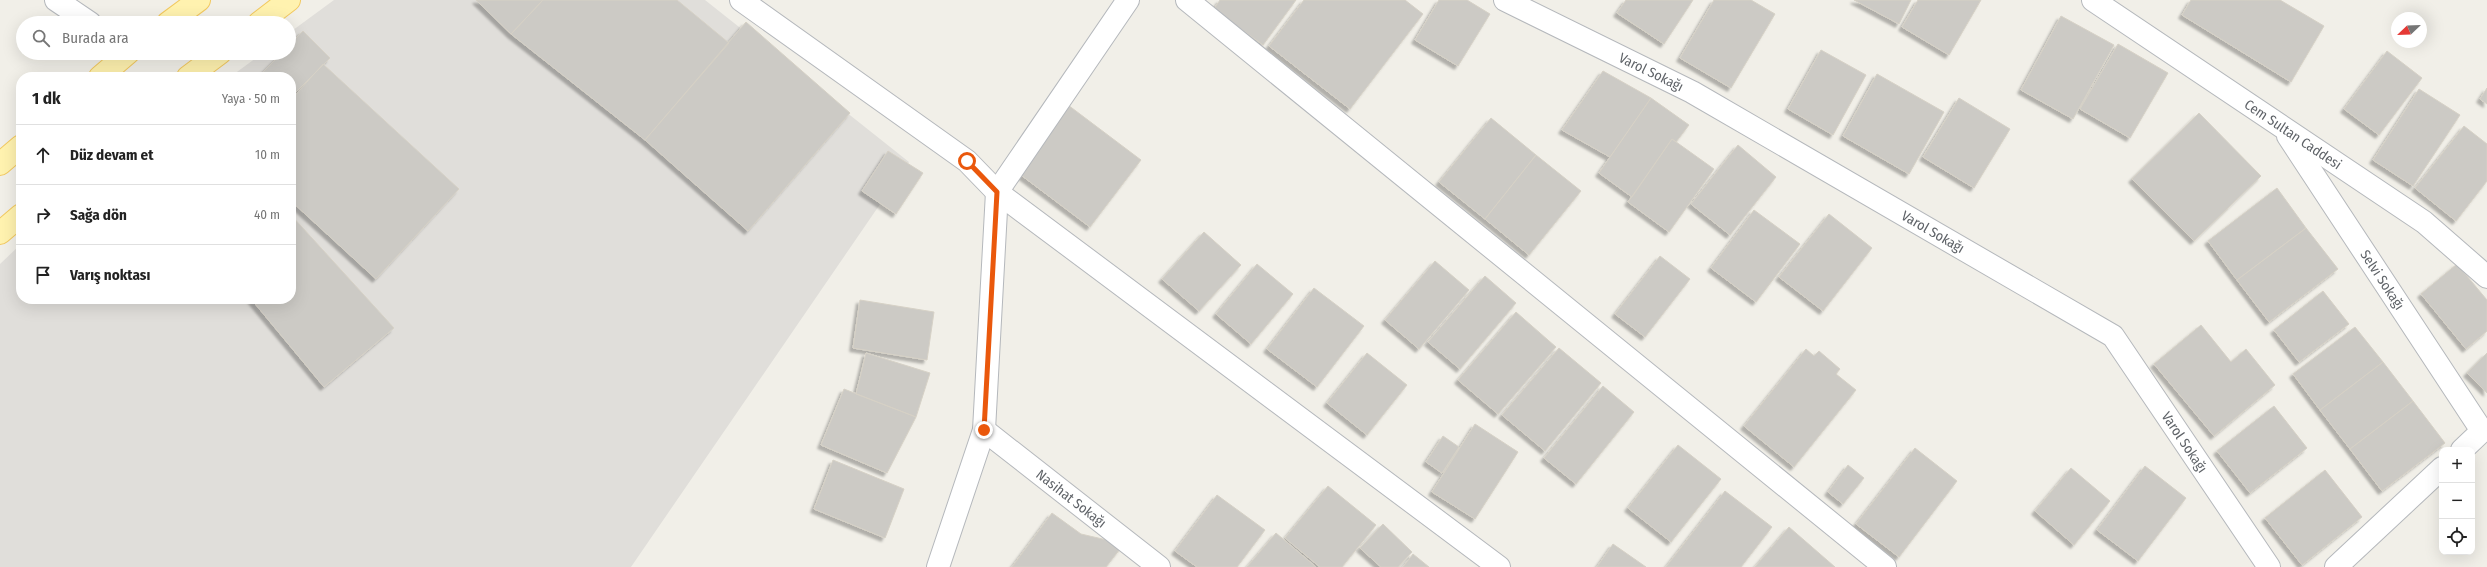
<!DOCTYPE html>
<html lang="tr">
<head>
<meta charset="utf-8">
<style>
	body { margin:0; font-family:"Fira Sans Condensed",sans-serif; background:#f2f2f2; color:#222 }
	.controls { position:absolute; right:12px; bottom:12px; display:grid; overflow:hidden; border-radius:8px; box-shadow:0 4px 16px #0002 }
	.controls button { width:36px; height:36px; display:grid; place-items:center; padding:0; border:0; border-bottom:1px solid #e0e0e0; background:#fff; color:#222; font:20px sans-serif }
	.compass { position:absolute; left:2391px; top:12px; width:36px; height:36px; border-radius:50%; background:#fff; box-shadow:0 4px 16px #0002; rotate:247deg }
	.stop { position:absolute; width:12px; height:12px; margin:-9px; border:3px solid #ea580c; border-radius:50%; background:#fff }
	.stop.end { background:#ea580c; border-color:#fff; box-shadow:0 1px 4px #0008 }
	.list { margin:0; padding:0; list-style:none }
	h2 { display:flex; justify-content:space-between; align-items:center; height:52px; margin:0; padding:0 16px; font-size:17px }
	h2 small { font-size:13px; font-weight:400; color:#767676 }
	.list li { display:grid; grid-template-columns:26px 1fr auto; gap:12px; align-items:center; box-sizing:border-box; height:60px; padding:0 16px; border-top:1px solid #e0e0e0 }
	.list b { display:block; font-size:15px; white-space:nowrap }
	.list em { font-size:13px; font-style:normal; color:#767676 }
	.icon { flex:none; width:22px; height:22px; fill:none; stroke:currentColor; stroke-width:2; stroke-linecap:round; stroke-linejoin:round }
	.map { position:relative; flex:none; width:2487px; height:567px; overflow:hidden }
	.search { position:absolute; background:#fff; box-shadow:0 4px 16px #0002; left:16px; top:16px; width:280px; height:44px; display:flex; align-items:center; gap:10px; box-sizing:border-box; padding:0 14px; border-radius:22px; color:#767676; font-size:15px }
	.panel { position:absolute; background:#fff; box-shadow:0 4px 16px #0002; left:16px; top:72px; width:280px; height:232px; border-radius:16px }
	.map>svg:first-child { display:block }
	.industrial { fill:#e0deda }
	.building { fill:#cccac5; stroke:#d6d1c6; filter:url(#shadow) }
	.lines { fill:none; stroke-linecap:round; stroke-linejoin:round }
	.street-casing { stroke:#b5b8bc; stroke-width:24 }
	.primary-casing { stroke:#f2c960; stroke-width:24 }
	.street { stroke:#fff; stroke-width:22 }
	.primary { stroke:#fff2af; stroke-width:22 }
	.route { stroke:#ea580c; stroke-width:5 }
	.labels { text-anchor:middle; stroke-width:3; stroke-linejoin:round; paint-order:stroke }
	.street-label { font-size:14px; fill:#5f6368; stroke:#fff }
</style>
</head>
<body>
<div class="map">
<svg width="2487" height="567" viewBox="0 0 2487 567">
	<defs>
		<filter id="shadow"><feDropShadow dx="-3.5" dy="3.5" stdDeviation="1" flood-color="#0004"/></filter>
	</defs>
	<rect width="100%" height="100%" fill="#f1efe8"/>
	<!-- industrial -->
	<path class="industrial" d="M334 0H705L909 162 631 567H0V264L21 244V299H291V77H230L263 53H289V33Z"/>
	<!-- building -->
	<path class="building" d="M476 0H543L511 34Z
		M543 0H677L729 43 645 140 511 34Z
		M1220 0H1296L1263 45 1214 9Z
		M1304 0H1405L1423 14 1350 109 1269 46Z
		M1439 0H1467L1490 14 1458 66 1415 40Z
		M1626 0H1693L1664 44 1617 13Z
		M1714 0H1751L1775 14 1731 88 1680 58Z
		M1854 0H1911L1899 24Z
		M1918 0H1981L1949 55 1902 27Z
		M2191 0H2280L2324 26 2291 82 2182 15Z
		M2061 16 2114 45 2073 119 2021 90Z
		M746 22 850 113 748 231 645 140Z
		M303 31 330 58 291 97V77H258L282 53H289V45Z
		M2118 44 2168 73 2130 138 2080 109Z
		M1821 50 1866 75 1833 135 1788 109Z
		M2387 51 2422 78 2379 135 2344 109Z
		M323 64 459 189 376 279 291 201V100Z
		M1603 71 1651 98 1610 157 1562 130Z
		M1877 74 1944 112 1909 174 1843 136Z
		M2487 88V104L2480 99Z
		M2419 89 2460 115 2413 186 2373 160Z
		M1651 98 1689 125 1676 142 1672 139 1632 197 1599 173Z
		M1959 98 2010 129 1974 188 1923 157Z
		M1068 105 1141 160 1090 227 1017 172Z
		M2199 113 2261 176 2194 241 2132 179Z
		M1491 118 1536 155 1485 219 1439 182Z
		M2464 126 2487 144V181L2456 221 2415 188Z
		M1672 139 1714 169 1669 232 1628 202Z
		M1738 145 1776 177 1730 235 1691 204Z
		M888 151 923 173 896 214 862 191Z
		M1536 155 1581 191 1529 255 1485 219Z
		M2277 188 2306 228 2237 280 2208 241Z
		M1754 210 1800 244 1756 302 1711 268Z
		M1829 214 1872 248 1823 311 1779 277Z
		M291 215 394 328 324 387 251 299H291Z
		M2306 228 2338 269 2269 322 2237 280Z
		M1204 232 1241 265 1199 311 1162 279Z
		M1660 256 1690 279 1645 337 1615 314Z
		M1435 261 1469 290 1419 349 1385 320Z
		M1257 264 1293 294 1251 344 1216 314Z
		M2457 264 2487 300V331L2466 349 2421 294Z
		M1485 276 1516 303 1460 369 1428 342Z
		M1314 288 1364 326 1317 387 1267 349Z
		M2323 291 2349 324 2299 362 2274 330Z
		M860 300 934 312 927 360 853 348Z
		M1516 312 1556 347 1498 414 1458 380Z
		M2201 325 2231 362 2246 349 2275 385 2214 436 2154 364Z
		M2355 327 2383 362 2320 410 2293 374Z
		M1559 348 1601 383 1545 451 1502 415Z
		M1806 349 1814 356 1819 351 1840 369 1836 374 1856 390 1794 467 1744 426Z
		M866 353 930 373 916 417 856 394Z
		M1367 353 1407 385 1367 435 1327 403Z
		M2487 353V393L2467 373Z
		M2383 362 2413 401 2350 449 2320 410Z
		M1603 386 1634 412 1576 484 1544 458Z
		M844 389 916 417 887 473 821 445Z
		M2413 401 2445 443 2382 491 2350 449Z
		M2274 406 2307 448 2250 493 2217 451Z
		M1475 424 1518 452 1475 519 1432 492Z
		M1443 436 1459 447 1442 473 1426 462Z
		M1678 445 1721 479 1671 542 1628 508Z
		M1915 448 1957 481 1899 557 1856 524Z
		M833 460 904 489 885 538 814 509Z
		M1848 465 1864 478 1843 504 1828 492Z
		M2145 466 2186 498 2138 561 2097 530Z
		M2071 468 2110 501 2074 545 2035 511Z
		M2325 470 2362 517 2302 565 2265 518Z
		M1328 486 1376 525 1342 567H1320L1285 538Z
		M1725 491 1772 527 1741 567H1666Z
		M1217 495 1265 530 1237 567H1197L1175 551Z
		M1052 513 1081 534 1124 544 1106 567H1012Z
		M1383 524 1412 552 1398 567H1381L1360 548Z
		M1789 527 1835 567H1755Z
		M1276 533 1316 567H1247Z
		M1613 544 1646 567H1597Z
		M1413 554 1429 567H1403Z"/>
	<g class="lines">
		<defs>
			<g id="street">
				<path d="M56 0 90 23"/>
				<path d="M741 0 967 161 997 192 1499 567"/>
				<path d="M1187 0 1885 567"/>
				<path id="s1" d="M1505 0 1692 92 2113 336 2269 567"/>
				<path id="s2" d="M2093 0 2424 222 2487 277"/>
				<path id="s3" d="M2288 136 2482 431 2462 450"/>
				<path id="s4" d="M984 430 1159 567"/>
				<path d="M938 567 984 430 997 192 1128 0"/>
				<path d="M2336 567 2442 468"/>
			</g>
			<path id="primary" d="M168 23 199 0
				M259 23 289 0
				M100 77 128 53
				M188 77 220 53
				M0 164 21 146
				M0 233 21 215"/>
		</defs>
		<!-- street casing -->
		<use href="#street" class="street-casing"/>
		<!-- primary casing -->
		<use href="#primary" class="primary-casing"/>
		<!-- street -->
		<use href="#street" class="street"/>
		<!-- primary -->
		<use href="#primary" class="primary"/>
	</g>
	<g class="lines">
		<!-- route -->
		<path class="route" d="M967 161 997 192 984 430"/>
	</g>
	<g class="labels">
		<!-- street labels -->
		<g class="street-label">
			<text dy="5" stroke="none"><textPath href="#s1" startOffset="163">Varol Sokağı</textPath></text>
			<text dy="5" stroke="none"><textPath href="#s2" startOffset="241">Cem Sultan Caddesi</textPath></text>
			<text dy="5" stroke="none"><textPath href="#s1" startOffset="487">Varol Sokağı</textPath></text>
			<text dy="5" stroke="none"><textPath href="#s3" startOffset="172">Selvi Sokağı</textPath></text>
			<text dy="5" stroke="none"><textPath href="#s1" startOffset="823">Varol Sokağı</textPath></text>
			<text dy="5" stroke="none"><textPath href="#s4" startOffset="111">Nasihat Sokağı</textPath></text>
		</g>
	</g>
</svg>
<div class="controls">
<button>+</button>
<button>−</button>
<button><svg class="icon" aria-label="locate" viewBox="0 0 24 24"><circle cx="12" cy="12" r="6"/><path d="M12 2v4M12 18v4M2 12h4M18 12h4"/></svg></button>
</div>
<svg class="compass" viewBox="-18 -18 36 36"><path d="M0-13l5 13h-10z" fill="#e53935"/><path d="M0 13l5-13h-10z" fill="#767676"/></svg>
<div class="stop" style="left:967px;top:161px"></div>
<div class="stop end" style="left:984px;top:430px"></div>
<div class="search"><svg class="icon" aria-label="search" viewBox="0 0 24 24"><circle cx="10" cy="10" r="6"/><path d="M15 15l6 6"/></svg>Burada ara</div>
<section class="panel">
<h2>1 dk<small>Yaya · 50 m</small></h2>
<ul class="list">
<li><svg class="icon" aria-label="ahead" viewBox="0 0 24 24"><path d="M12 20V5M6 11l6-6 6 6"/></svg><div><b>Düz devam et</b></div><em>10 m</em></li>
<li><svg class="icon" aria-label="right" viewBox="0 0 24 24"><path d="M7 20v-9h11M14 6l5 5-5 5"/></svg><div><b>Sağa dön</b></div><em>40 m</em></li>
<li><svg class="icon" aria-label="arrive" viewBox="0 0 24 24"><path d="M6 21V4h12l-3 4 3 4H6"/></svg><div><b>Varış noktası</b></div></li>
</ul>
</section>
</div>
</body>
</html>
